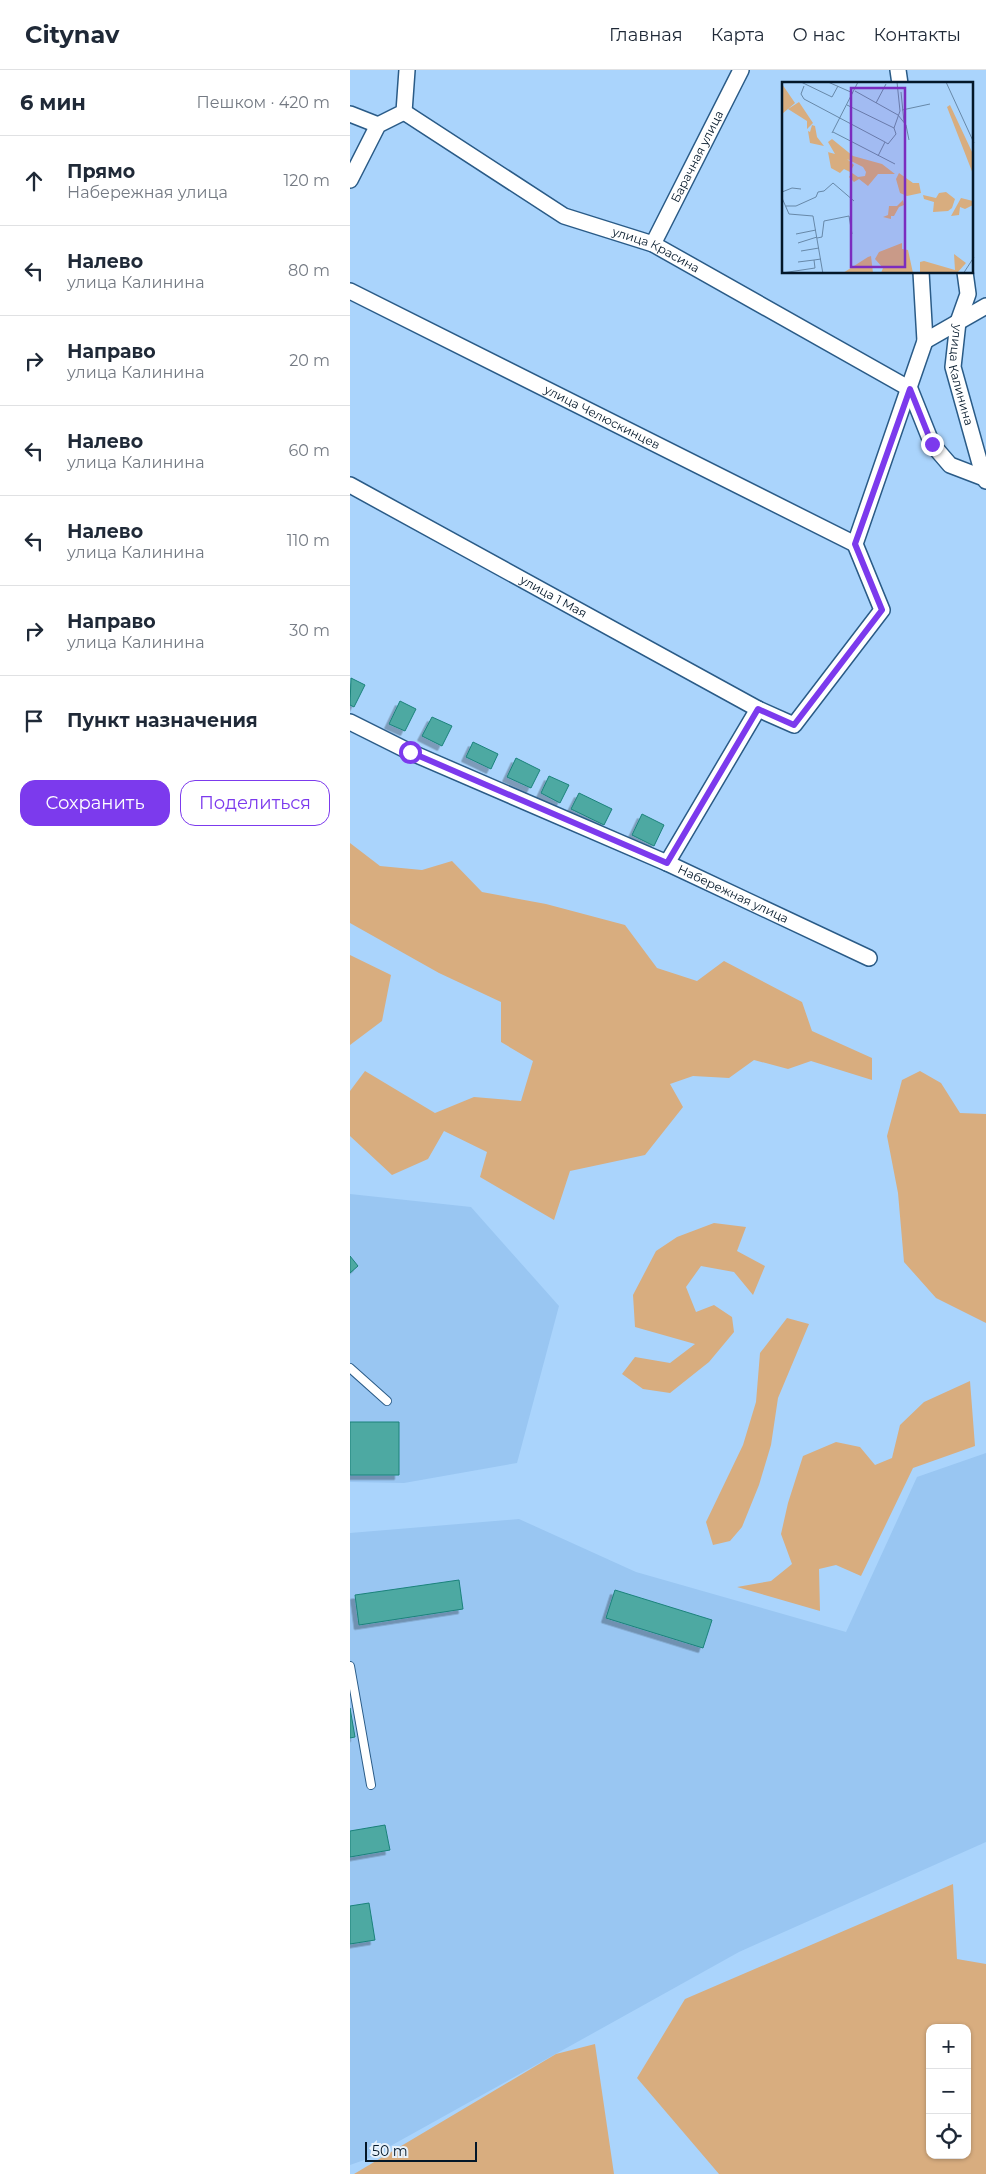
<!DOCTYPE html>
<html lang="ru">
<head>
<meta charset="utf-8">
<style>
	body { margin:0; font-family:Montserrat,sans-serif; background:#f2f2f3; color:#1f2937 }
	.controls { position:absolute; right:15px; bottom:15px; display:grid; overflow:hidden; border-radius:10px; box-shadow:0 1px 4px #0004 }
	.controls button { width:45px; height:45px; display:grid; place-items:center; padding:0; border:0; border-bottom:1px solid #e0e1e3; background:#fff; color:#1f2937; font:25px sans-serif }
	.scale { position:absolute; left:15px; bottom:12px; width:112px; box-sizing:border-box; padding-left:5px; border:2px solid #031729; border-top:0; font-size:14px; line-height:18px; white-space:nowrap; color:#031729; -webkit-text-stroke:4px #e6f1fb; paint-order:stroke }
	.stop { position:absolute; width:15px; height:15px; margin:-11px; border:4px solid #7c3aed; border-radius:50%; background:#fff }
	.stop.end { background:#7c3aed; border-color:#fff; box-shadow:0 1px 5px #0008 }
	.list { margin:0; padding:0; list-style:none }
	h2 { display:flex; justify-content:space-between; align-items:center; height:65px; margin:0; padding:0 20px; font-size:21px }
	h2 small { font-size:16px; font-weight:400; color:#747a83 }
	.list li { display:grid; grid-template-columns:32px 1fr auto; gap:15px; align-items:center; box-sizing:border-box; height:90px; padding:0 20px; border-top:1px solid #e0e1e3 }
	.list b { display:block; font-size:19px; white-space:nowrap }
	.list p { margin:0; font-size:16px; white-space:nowrap; color:#747a83 }
	.list em { font-size:16px; font-style:normal; color:#747a83 }
	.actions { display:flex; gap:10px; padding:15px 20px }
	.actions a { flex:1; padding:11px 0; border:1px solid #7c3aed; border-radius:15px; text-align:center; font-size:18px; color:#7c3aed }
	.actions .main { background:#7c3aed; color:#fff }
	.icon { flex:none; width:28px; height:28px; fill:none; stroke:currentColor; stroke-width:2; stroke-linecap:round; stroke-linejoin:round }
	.map { position:relative; flex:none; width:636px; height:2104px; overflow:hidden }
	header { display:flex; align-items:center; gap:30px; box-sizing:border-box; height:70px; padding:0 25px; background:#fff; border-bottom:1px solid #e0e1e3 }
	header strong { font-size:24px }
	nav { display:flex; gap:28px; margin-inline-start:auto; font-size:18px }
	main { display:flex }
	aside { flex:1; background:#fff }
	.map>svg:first-child { display:block }
	.built { fill:#99c6f2 }
	.green { fill:#d8ad7f; fill-rule:evenodd }
	.building { fill:#4ea9a2; stroke:#1a827b; filter:url(#shadow) }
	.lines { fill:none; stroke-linecap:round; stroke-linejoin:round }
	.lane-casing { stroke:#2a5b87; stroke-width:10 }
	.street-casing { stroke:#2a5b87; stroke-width:18 }
	.lane { stroke:#fff; stroke-width:8 }
	.street { stroke:#fff; stroke-width:15 }
	.route { stroke:#7c3aed; stroke-width:6 }
	.labels { text-anchor:middle; stroke-width:4; stroke-linejoin:round; paint-order:stroke }
	.street-label { font-size:12px; fill:#031729; stroke:#e6f1fb }
	.inset-road { fill:none; stroke:#6788a8; stroke-width:1 }
	.view { fill:#7b2cbf; fill-opacity:0.15; stroke:#7b2cbf; stroke-width:2.5 }
	.inset-edge { fill:none; stroke:#031729; stroke-width:2.5 }
</style>
</head>
<body>
<header>
<strong>Citynav</strong>
<nav><a>Главная</a><a>Карта</a><a>О нас</a><a>Контакты</a></nav>
</header>
<main>
<aside>
<h2>6 мин<small>Пешком · 420 m</small></h2>
<ul class="list">
<li><svg class="icon" aria-label="ahead" viewBox="0 0 24 24"><path d="M12 20V5M6 11l6-6 6 6"/></svg><div><b>Прямо</b><p>Набережная улица</p></div><em>120 m</em></li>
<li><svg class="icon" aria-label="left" viewBox="0 0 24 24"><path d="M17 20v-9H6M10 6l-5 5 5 5"/></svg><div><b>Налево</b><p>улица Калинина</p></div><em>80 m</em></li>
<li><svg class="icon" aria-label="right" viewBox="0 0 24 24"><path d="M7 20v-9h11M14 6l5 5-5 5"/></svg><div><b>Направо</b><p>улица Калинина</p></div><em>20 m</em></li>
<li><svg class="icon" aria-label="left" viewBox="0 0 24 24"><path d="M17 20v-9H6M10 6l-5 5 5 5"/></svg><div><b>Налево</b><p>улица Калинина</p></div><em>60 m</em></li>
<li><svg class="icon" aria-label="left" viewBox="0 0 24 24"><path d="M17 20v-9H6M10 6l-5 5 5 5"/></svg><div><b>Налево</b><p>улица Калинина</p></div><em>110 m</em></li>
<li><svg class="icon" aria-label="right" viewBox="0 0 24 24"><path d="M7 20v-9h11M14 6l5 5-5 5"/></svg><div><b>Направо</b><p>улица Калинина</p></div><em>30 m</em></li>
<li><svg class="icon" aria-label="arrive" viewBox="0 0 24 24"><path d="M6 21V4h12l-3 4 3 4H6"/></svg><div><b>Пункт назначения</b></div></li>
</ul>
<div class="actions"><a class="main">Сохранить</a><a>Поделиться</a></div>
</aside>
<div class="map">
<svg width="636" height="2104" viewBox="0 0 636 2104">
	<defs>
		<filter id="shadow"><feDropShadow dx="-4.5" dy="4.5" stdDeviation="0" flood-color="#0004"/></filter>
	</defs>
	<rect width="100%" height="100%" fill="#aad4fc"/>
	<!-- built -->
	<path class="built" d="M0 1124 121 1137 209 1236 167 1393 54 1413 0 1412Z
		M636 1383V1772L389 1882 17 2089 0 2095V1463L169 1449 286 1502 496 1562 567 1407Z"/>
	<!-- green -->
	<path class="green" d="M0 773 30 796 72 800 102 791 132 822 196 834 275 855 307 898 347 911 374 891 452 932 462 961 522 988V1010L461 991 438 999 404 990 379 1008 343 1006 320 1014 333 1037 295 1085 220 1101 204 1150 130 1107 137 1082 94 1061 78 1089 42 1105 0 1066V1021L15 1001 85 1043 124 1027 171 1031 183 991 151 972V932L89 903 0 853Z
		M0 885 41 905 32 951 0 975Z
		M570 1001 591 1013 610 1043 636 1044V1253L586 1228 554 1192 548 1123 537 1066 552 1010Z
		M364 1153 396 1157 387 1181 415 1196 403 1225 384 1202 351 1196 336 1217 346 1242 364 1235 382 1247 384 1262 359 1292 320 1323 293 1319 272 1304 285 1287 320 1293 345 1274 285 1257 283 1225 306 1181 327 1167Z
		M437 1248 459 1254 428 1328 421 1375 409 1415 392 1457 380 1471 363 1475 356 1452 393 1375 406 1332 410 1283Z
		M620 1311 625 1376 563 1398 511 1506 486 1495 469 1499 470 1541 387 1517 421 1511 442 1494 431 1464 438 1433 453 1386 486 1372 510 1377 525 1395 542 1388 550 1355 574 1332Z
		M603 1814 607 1889 636 1894V2104H369L287 2008 335 1929ZM580 1958H617V2085H580Z
		M245 1974 264 2104H4L206 1984Z"/>
	<!-- building -->
	<path class="building" d="M1 608 15 615 4 637 0 635Z
		M50 631 66 639 55 661 39 654Z
		M82 647 102 656 92 676 72 666Z
		M123 672 148 684 141 699 116 687Z
		M166 688 190 700 181 718 157 707Z
		M199 706 219 715 210 733 191 723Z
		M229 723 262 739 254 755 221 739Z
		M292 744 314 755 304 776 282 765Z
		M0 1186 8 1196 0 1203Z
		M0 1352H49V1405H0Z
		M109 1510 113 1539 9 1555 5 1525Z
		M265 1520 362 1550 353 1578 256 1548Z
		M0 1638 5 1667 0 1668Z
		M35 1755 40 1780 0 1787V1761Z
		M19 1833 25 1870 0 1874V1836Z"/>
	<g class="lines">
		<defs>
			<path id="lane" d="M0 1298 37 1331
				M0 1596 21 1715"/>
			<g id="street">
				<path d="M548 0 550 14"/>
				<path id="s1" d="M54 42 214 146 303 174 560 319 582 374 600 395 634 408 636 411"/>
				<path d="M0 44 28 55"/>
				<path d="M0 110 28 55 54 42 57 0"/>
				<path id="s2" d="M303 174 391 0"/>
				<path id="s3" d="M615 202 618 224 608 252 603 297 634 408"/>
				<path id="s4" d="M0 221 505 474"/>
				<path d="M575 271 636 236"/>
				<path id="s5" d="M0 415 408 639"/>
				<path id="s6" d="M0 652 60 682 317 793 519 888"/>
				<path d="M317 793 408 639 444 655 532 540 505 474 575 271 571 202"/>
			</g>
		</defs>
		<!-- lane casing -->
		<use href="#lane" class="lane-casing"/>
		<!-- street casing -->
		<use href="#street" class="street-casing"/>
		<!-- lane -->
		<use href="#lane" class="lane"/>
		<!-- street -->
		<use href="#street" class="street"/>
	</g>
	<g class="lines">
		<!-- route -->
		<path class="route" d="M60 682 317 793 408 639 444 655 532 540 505 474 560 319 582 374"/>
	</g>
	<g class="labels">
		<!-- street labels -->
		<g class="street-label">
			<text dy="4" stroke="none"><textPath href="#s2" startOffset="98">Барачная улица</textPath></text>
			<text dy="4" stroke="none"><textPath href="#s1" startOffset="289">улица Красина</textPath></text>
			<text dy="4" stroke="none"><textPath href="#s3" startOffset="106">улица Калинина</textPath></text>
			<text dy="4" stroke="none"><textPath href="#s4" startOffset="282">улица Челюскинцев</textPath></text>
			<text dy="4" stroke="none"><textPath href="#s5" startOffset="232">улица 1 Мая</textPath></text>
			<text dy="4" stroke="none"><textPath href="#s6" startOffset="420">Набережная улица</textPath></text>
		</g>
	</g>
	<!-- overview -->
	<g transform="translate(432 12)">
		<rect width="191" height="191" fill="#aad4fc"/>
		<path d="M0 2 13 21 0 32ZM17 20 31 41 25 47V39L6 27ZM168 23 191 72V92L165 25ZM30 43 33 44 35 55 42 64 28 61 26 49 28 50ZM50 57 71 74 100 82 113 92H96L86 104 77 97 72 100 67 95 70 91 76 95 83 94 84 90 81 85 65 77 72 83 68 90 62 87 58 91 49 86 46 70 42 69 53 72 46 60ZM117 91 131 101H137L139 111 125 114 118 111 114 97ZM164 110 173 117 170 126 166 129 151 130 152 120 142 117 141 113 154 116 157 111ZM179 116 191 119V123L183 127 178 125 177 133 169 134ZM121 118 122 123 117 125 112 134H109V137L101 135 106 133 107 124H115ZM120 161V167L126 168 131 191H99L101 186 93 177 97 170ZM172 172 184 181 175 191H138V180L142 179 173 188ZM89 174 91 191H61L86 175Z" fill="#d8ad7f"/>
		<path class="inset-road" d="M19 0 50 15 56 4M46 0 71 11M164 0 192 61M22 4 19 12 22 17 103 60M73 9 116 33 124 43 127 58M119 10 122 40M94 21 104 2M65 23 112 46M120 28 148 22M51 50 113 82M50 51 76 0M96 74 103 60 106 62 114 52 112 46 118 29 115 0M0 110 10 106 19 107M0 116 7 132 31 134 41 192M4 124H14L34 115 36 110 42 109 51 101 72 119M14 152 34 148M35 156 40 155 42 139 67 134 70 152M16 161 35 155M19 169 37 166M16 180 32 178M0 191 33 186 32 178 39 177M181 192 192 175"/>
		<path class="view" d="M69 6H123V185H69Z"/>
		<rect width="191" height="191" class="inset-edge"/>
	</g>
</svg>
<div class="controls">
<button>+</button>
<button>−</button>
<button><svg class="icon" aria-label="locate" viewBox="0 0 24 24"><circle cx="12" cy="12" r="6"/><path d="M12 2v4M12 18v4M2 12h4M18 12h4"/></svg></button>
</div>
<div class="scale">50 m</div>
<div class="stop" style="left:60px;top:682px"></div>
<div class="stop end" style="left:582px;top:374px"></div>
</div>
</main>
</body>
</html>
